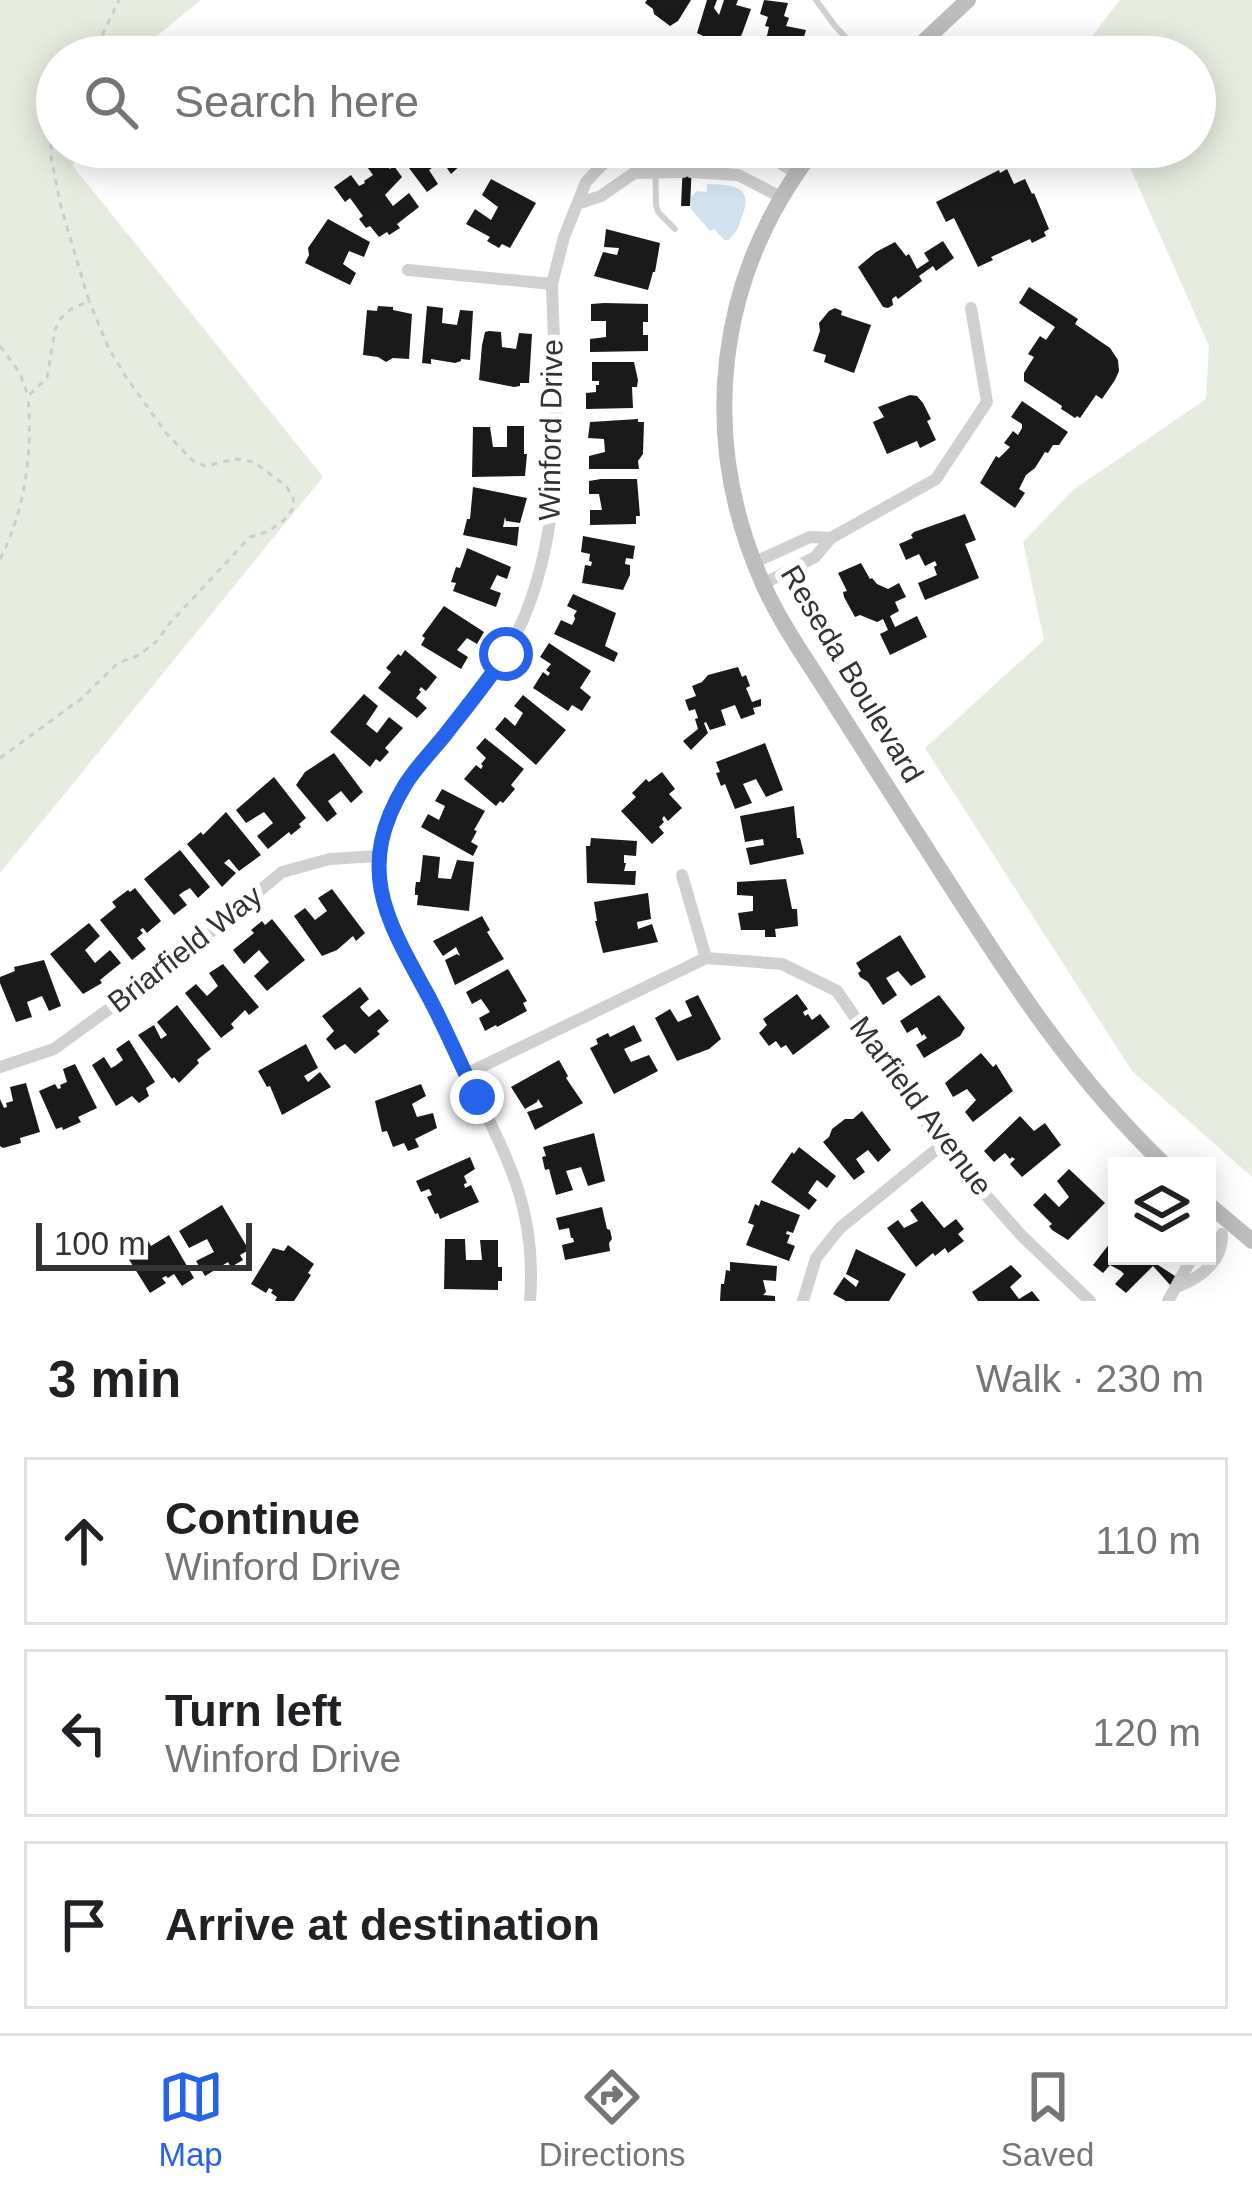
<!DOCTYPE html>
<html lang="en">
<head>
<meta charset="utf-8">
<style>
	body { margin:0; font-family:Helvetica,sans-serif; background:#f2f2f2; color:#202124 }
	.controls { position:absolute; right:36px; bottom:36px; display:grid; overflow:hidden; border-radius:0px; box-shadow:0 6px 30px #0003 }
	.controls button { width:108px; height:108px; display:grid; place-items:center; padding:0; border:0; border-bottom:3px solid #e0e0e0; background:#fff; color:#202124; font:60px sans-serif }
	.scale { position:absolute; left:36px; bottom:30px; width:216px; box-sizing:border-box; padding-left:12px; border:6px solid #333; border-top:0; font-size:33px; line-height:42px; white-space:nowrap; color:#333; -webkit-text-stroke:9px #fff; paint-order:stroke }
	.stop { position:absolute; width:36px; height:36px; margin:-27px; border:9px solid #2563eb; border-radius:50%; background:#fff }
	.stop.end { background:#2563eb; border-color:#fff; box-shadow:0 3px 12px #0008 }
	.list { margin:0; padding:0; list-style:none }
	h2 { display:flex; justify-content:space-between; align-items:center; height:156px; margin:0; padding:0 48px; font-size:51px }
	h2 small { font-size:39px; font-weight:400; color:#757577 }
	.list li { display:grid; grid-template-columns:78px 1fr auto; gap:36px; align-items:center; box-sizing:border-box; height:168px; margin:0 24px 24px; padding:0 24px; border:3px solid #e0e0e0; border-radius:0px }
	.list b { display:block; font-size:45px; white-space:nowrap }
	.list p { margin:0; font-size:39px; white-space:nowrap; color:#757577 }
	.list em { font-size:39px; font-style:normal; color:#757577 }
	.icon { flex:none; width:66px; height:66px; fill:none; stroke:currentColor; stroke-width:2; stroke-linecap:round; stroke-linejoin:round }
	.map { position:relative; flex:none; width:1252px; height:1301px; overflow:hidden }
	.search { position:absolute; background:#fff; box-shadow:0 6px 30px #0003; left:36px; right:36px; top:36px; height:132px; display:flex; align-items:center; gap:30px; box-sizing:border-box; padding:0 42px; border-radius:66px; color:#757577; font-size:45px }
	.sheet { height:732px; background:#fff }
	nav { display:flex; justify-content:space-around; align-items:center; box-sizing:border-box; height:168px; border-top:3px solid #e0e0e0; background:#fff; font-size:33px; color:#757577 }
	nav a { display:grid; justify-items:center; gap:6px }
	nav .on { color:#2563eb }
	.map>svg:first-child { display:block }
	.green { fill:#e6ecdf }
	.water { fill:#cfe2ee }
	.building { fill:#1a1a1a }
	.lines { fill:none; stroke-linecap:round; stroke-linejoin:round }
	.path { stroke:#cdcdcd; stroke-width:3; stroke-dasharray:6 6; stroke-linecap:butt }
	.lane { stroke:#d0d0d0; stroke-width:6 }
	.street { stroke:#d0d0d0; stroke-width:12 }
	.secondary { stroke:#bdbdbd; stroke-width:16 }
	.route { stroke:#2563eb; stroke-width:15 }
	.labels { text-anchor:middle; stroke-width:12; stroke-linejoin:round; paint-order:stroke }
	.street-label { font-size:30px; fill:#333; stroke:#fff }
</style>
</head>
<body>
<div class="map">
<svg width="1252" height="1301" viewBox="0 0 1252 1301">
	<rect width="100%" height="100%" fill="#fff"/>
	<!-- green -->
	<path class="green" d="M0 0H201L131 57H57V147H79L73 166 323 477 0 873Z
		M1120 0H1252V1177L1132 1071 925 748 1044 640 1023 542 1073 490 1206 399 1209 346 1121 147H1195V57H1081L1079 53Z"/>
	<!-- water -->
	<path class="water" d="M707 184C729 185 754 184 743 214 739 225 738 231 729 240H724L714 229 710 231 691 209V197L697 191 707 192Z"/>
	<!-- building -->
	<path class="building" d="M647 0H691L678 21 670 26 654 14 653 9 645 3Z
		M707 0H717L714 8 719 15 724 0H738L736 5 751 9 742 34 731 52 715 46 717 43 697 33Z
		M764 0 788 3 784 16 789 18 786 26 806 30 798 57H762L769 27 765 26 768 17 760 14Z
		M404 147H454L464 162 451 174 442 161 429 170 438 184 427 192 397 152Z
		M669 147H700V159H697L696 164 692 163 690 206H681L683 162H669Z
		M378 154 388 167 390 169 394 166 402 177 385 195 393 206 409 193 419 207 397 224 400 228 389 235 387 232 379 237 370 226 366 228 359 219 363 216 350 198 345 202 334 187 351 175 359 186 365 183 364 181 373 175 365 164Z
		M1007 169 1014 184 1025 179 1032 194 1034 193 1049 229 1044 232 1046 236 1032 243 1030 239 1002 252 991 257 993 260 978 267 954 218 946 222 936 202 999 170 1000 173Z
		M491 179 536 203 510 248 502 244 499 248 487 241 490 237 466 224 475 209 491 220 498 207 482 195Z
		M328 219 370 242 364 257 349 251 343 264 356 273 350 285 305 263 309 255 308 248Z
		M606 229 660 243 655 272H653L648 290 594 276 603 252 617 255 619 248 604 247Z
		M943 241 954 258 936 271 933 266 919 276 922 281 898 299 896 296 892 299 893 305 888 308 883 307 858 267 876 252 895 242 906 256 909 254 917 269 929 261 924 253Z
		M1029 287 1078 319 1075 324 1110 348 1118 360 1119 371 1115 380 1102 399 1096 395 1080 418 1077 416 1075 418 1066 412 1061 409 1062 406 1024 381V373L1034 357 1028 354 1040 336 1046 340 1055 327 1019 303Z
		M604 303 648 304V322H643V335H648V351L590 352V339L606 337V321H591V304Z
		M378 306 393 307V310L412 314 409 359 393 358 386 362 378 357 363 355 367 310 377 311Z
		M427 306 443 308 442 323 457 325 460 310 473 311 470 360 461 359V361L455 363 431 359V364L422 363Z
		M835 308 842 311 841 315 871 325 854 373 824 362 826 355 813 351 820 331 819 323 829 311Z
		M489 331 501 332 502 347 516 349 519 333 532 334 529 383H520V386L514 387 479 380 482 345 485 332Z
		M592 362H634L638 380 637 387H632L633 408 586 409V393L596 392V385H599V381H592Z
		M910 395 917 396 923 403 931 419 927 421 936 440 920 448 917 441 887 454 873 422 884 417 878 407Z
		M1022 401 1068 432 1059 445H1053L1048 453 1045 452 1035 468 1026 475 1019 489 1025 493 1015 508 980 483 996 456 999 458 1010 447 1004 443 1013 431 1018 435 1022 428V424L1011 417Z
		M638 419V422H644L643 454 638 461 639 469H589V456L605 452 604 439 588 438 590 422Z
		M507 426H524V454H527L525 476 472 477 473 427H490L493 447H507Z
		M601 479H637L640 516H636V524L590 525V510H602L599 494H589V481Z
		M473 487 527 498 520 523 506 521 505 517 503 527H519L517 546 463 535 467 519H470Z
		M965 514 976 540 965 544 979 578 925 600 918 583 937 575 934 567 937 565 935 561 925 566 919 554 906 560 899 544 913 538 911 535 914 532Z
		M583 536 635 546 633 559 626 558 625 564 630 565V575L623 590 582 583 585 565 591 566 592 562 589 561 590 554 581 552Z
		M467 548 511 567 507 579 497 575 490 589 501 593 496 607 453 591 456 583 451 582 456 567 460 568Z
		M861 563 870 579 872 578 877 584 888 589 899 583 906 597 895 602 899 611 890 616 895 627 917 616 927 637 890 655 880 634 888 630 883 619 877 622 860 615 855 617 844 597 843 592 847 591 838 573Z
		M573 594 616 613 605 646 618 653 614 662 554 634 561 620 572 625 575 619 574 615 577 611 567 606Z
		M444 606 484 632 477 644 467 638 457 650 468 657 461 669 421 645 425 638 422 636Z
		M549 643 591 671 580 688 591 697 582 711 572 705 568 711 533 688 543 672 548 676 550 673 546 670 551 664 540 657Z
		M405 650 437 677 426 691 421 687 419 690 421 692 416 698 427 708 417 718 378 688 391 672 386 668 398 654 401 656Z
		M738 667 742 677 746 675 750 686 746 688 752 702 761 699V706L753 708 755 714 741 719 735 705 721 710 726 725 710 730 706 722 704 723 708 733 691 750 683 741 698 729 695 719 698 718 695 709 689 711 685 700 696 696 692 686 702 682 708 675Z
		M364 694 378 706 366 724 377 733 389 717 403 728 385 748 389 752 380 762 376 759 370 767 330 732Z
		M523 695 566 730 536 765 495 729 505 717 515 726 523 713 514 706Z
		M485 738 524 769 511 785 515 789 503 803 500 801 496 806 464 779 476 765 481 769 483 766 481 764 486 758 476 748Z
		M765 743 783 790 766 797 756 779 743 784 752 803 735 809 725 784 721 786 716 773 720 772 716 762Z
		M334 753 363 792 351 803 341 791 328 801 337 814 327 822 296 785 305 772Z
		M662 772 675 789 669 794 682 808 668 821 664 816 662 819 664 822 659 827 664 833 652 844 621 811 636 797 632 793 646 779 649 782Z
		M274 777 306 818 299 824 301 827 291 835 289 832 268 849 257 836 273 823 264 812 246 823 236 810Z
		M442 789 485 811 474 830 477 831 471 842 478 846 473 856 421 827 428 814 439 820 445 806 435 801Z
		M794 806 797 838H800L804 854 750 865 746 848 764 845 763 839 745 842 740 816Z
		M226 812 261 855 239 871 229 859 224 863 236 873 222 887 187 844 201 832 203 835Z
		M591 838 637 841 636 856 624 855V863H626L624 871H636L635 885 587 883 586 846H590Z
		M180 850 210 887 198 898 190 888 183 892 179 895 187 905 174 915 144 879Z
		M423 855 440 857 438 878 451 879 457 860 474 862 469 911 417 905 418 895H415V889L416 882H420Z
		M786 879 792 909H797L798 926 775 929 776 937H765V930H741L738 913 753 911V896L737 895V882Z
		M135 888 161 921 147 933 143 928 140 930 143 933 137 938 146 949 132 960 100 920 116 907 112 902 128 890 130 892Z
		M332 889 365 933 356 941 353 936 337 950 322 956 294 916 305 908 315 920 327 911 318 898Z
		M648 893 651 919 637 922 638 929 652 924 658 942 603 953 595 921H597L594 902Z
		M482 916 490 930 487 932 504 959 455 985 445 960 457 954 460 956 456 947 443 956 433 941Z
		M272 919 305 960 267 991 254 976 269 962 259 950 244 964 233 950 254 933 251 930 262 921 265 925Z
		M89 923 100 936 85 950 95 963 110 950 121 963 100 980 102 983 83 994 50 954Z
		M900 935 926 977 911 986 898 971 886 978 897 995 883 1005 868 982 860 977 858 973 861 971 856 963Z
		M44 960 61 1006 49 1011 42 996 27 1002 32 1017 16 1022 0 983V977L15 971 14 967Z
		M223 964 259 1007 249 1015 245 1010 231 1024 234 1028 221 1038 185 993 196 984 207 996 218 986 209 973Z
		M508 969 527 1001 523 1003 527 1011 497 1027 496 1025 485 1031 479 1018 490 1012 488 1009 481 999 472 1004 466 992Z
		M360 987 369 999 360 1007 362 1010 369 1017 379 1009 389 1021 377 1031 380 1034 355 1054 345 1044 335 1050 326 1039 334 1031 322 1016Z
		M797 994 808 1009 803 1012 805 1016 808 1014 812 1020 820 1014 830 1027 793 1055 786 1045 781 1048 776 1041 769 1046 759 1033 767 1025 763 1019Z
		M698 995 721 1039 709 1049 677 1061 655 1018 670 1009 678 1022 692 1016 685 1001Z
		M939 995 965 1028 960 1036 924 1058 916 1045 927 1038 924 1034 922 1036 917 1027 907 1033 900 1021Z
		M177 1005 211 1049 197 1060 199 1063 179 1083 174 1077 172 1079 138 1035 154 1025 161 1039 167 1035 157 1022Z
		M634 1025 642 1041 624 1049 631 1062 649 1055 658 1071 614 1094 590 1048 598 1044 596 1039 608 1033 610 1037Z
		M129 1040 155 1082 146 1088 149 1096 139 1103 132 1096 116 1106 92 1065 104 1057 111 1068 115 1066 123 1060 116 1049Z
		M306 1044 318 1068 304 1076 308 1082 320 1072 331 1087 282 1115 270 1086 267 1087 258 1071Z
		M981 1053 993 1067 996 1064 1013 1091 973 1122 965 1112 976 1100 967 1089 953 1097 945 1083Z
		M559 1060 568 1076 566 1078 583 1103 535 1130 527 1112 543 1107 538 1099 537 1102 525 1109 511 1087Z
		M75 1064 97 1108 78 1117 81 1122 63 1130 62 1127 56 1129 39 1091 55 1084 58 1089 61 1088 60 1085 67 1082 63 1069Z
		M26 1083 40 1132 20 1138 21 1143 3 1148 0 1146V1099L4 1108 7 1107 6 1103 13 1101 10 1087Z
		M421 1084 426 1096 412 1104 417 1117 433 1113 437 1128 415 1139 419 1147 408 1151 404 1143 393 1147 387 1131 382 1132 375 1101Z
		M862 1111 891 1150 878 1162 868 1150 856 1159 865 1172 854 1180 823 1142 829 1137 832 1129 845 1119H853Z
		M1020 1116 1034 1131 1045 1123 1061 1145 1022 1177 1010 1164 1015 1159 1012 1157 1010 1159 1005 1153 994 1162 984 1151Z
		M594 1133 605 1181 588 1186 581 1167 566 1171 573 1190 556 1195 549 1169 545 1170 542 1157 546 1156 543 1147Z
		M799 1147 836 1176 827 1188 817 1180 814 1184 808 1193 817 1200 809 1210 771 1182 792 1152 794 1154Z
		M470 1157 475 1169 464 1176 467 1183 464 1184 465 1188 471 1185 479 1202 440 1219 438 1213 435 1214 427 1197 432 1195 429 1189 421 1192 416 1181Z
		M1069 1169 1105 1203 1068 1240 1052 1230 1049 1226 1052 1224 1033 1205 1045 1193 1059 1207 1069 1197 1057 1181Z
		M761 1200 800 1215 793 1233 787 1231 786 1234 790 1235 787 1243 795 1246 789 1261 746 1245 754 1225 748 1223 755 1204 759 1206Z
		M922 1201 944 1228 956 1219 964 1229 958 1234 964 1241 948 1253 945 1248 935 1256 933 1253 916 1267 887 1228 898 1220 904 1228 918 1221 910 1210Z
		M222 1205 249 1250 240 1255 243 1260 231 1267 228 1262 205 1276 196 1261 214 1252 207 1239 189 1248 179 1231Z
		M602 1207 607 1229 610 1230 612 1239 609 1243 610 1251 565 1260 562 1245 574 1242 573 1238H571L569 1228 559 1230 556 1218Z
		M1117 1234V1256H1159L1155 1263 1178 1278 1171 1286 1153 1266 1126 1293 1115 1284 1124 1274 1121 1271 1110 1265 1103 1273 1093 1265Z
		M169 1235 194 1278 182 1286 174 1274 168 1278 166 1276 162 1278 166 1283 150 1293 128 1258 134 1254 132 1251 148 1241 151 1246Z
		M445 1239H465L466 1260H482L480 1240H498V1267H502V1281H498V1290L444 1289Z
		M288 1245 314 1264 308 1273 311 1275 294 1301H275L277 1297 271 1293 273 1290 269 1288 266 1293 251 1284 273 1248 284 1251Z
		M856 1249 906 1274 889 1301H846L833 1294 844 1277 856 1287 859 1281 846 1274Z
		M730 1262 777 1266 776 1281 763 1280 766 1292 763 1295 775 1296V1301H720L721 1284H724L726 1270 730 1271Z
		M1011 1265 1022 1276 1010 1287 1019 1299 1032 1291 1040 1301H978L972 1292Z"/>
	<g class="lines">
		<!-- path -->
		<path class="path" d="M92 57 119 0
			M0 346 20 373 28 396 47 378 55 330 60 319 71 309 89 301 61 207 51 156V109L57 102
			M0 559C25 511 33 451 28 397
			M0 758 81 699 118 663 139 655 156 642 170 623 250 537 269 531 284 520 294 507 293 497 286 486 254 462 235 459 205 466 192 460 166 433 126 377 109 349 89 301"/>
		<!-- lane -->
		<path class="lane" d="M816 0 835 26 864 57
			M655 147 656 205 658 212 675 229
			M726 173 730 147"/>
		<!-- street -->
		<path class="street" d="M754 147 796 173
			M691 172 738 175 781 197
			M580 203 601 196 634 173 683 172
			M408 270 552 284
			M831 538 936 479 987 402 971 308
			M755 562 810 537 831 538 815 557 763 584
			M682 875 706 958
			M0 1067 54 1049 179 958 282 872 330 859 378 856
			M466 1074 706 958 782 964 837 991 942 1145 1021 1235 1090 1301
			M1179 1286C1201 1277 1223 1261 1222 1234
			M530 1301C537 1213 510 1162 472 1086 457 1056 443 1026 428 996 403 946 380 923 379 862 377 800 443 739 478 693 497 669 513 643 525 615 568 510 555 395 552 284L564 237 586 182 603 164 629 147
			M803 1301 816 1258 840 1228 942 1145
			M1168 1301 1193 1256"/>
		<!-- secondary -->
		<path class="secondary" d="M907 57 968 0
			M816 147C716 275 697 435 763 584 779 620 802 653 823 686 854 734 885 783 916 832 992 950 1063 1069 1166 1166
			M1207 1203 1252 1241"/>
	</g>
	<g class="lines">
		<!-- route -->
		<path class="route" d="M477 1097C459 1062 444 1024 425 990 384 916 356 866 405 785 416 767 432 751 445 735 466 708 487 682 506 654"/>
	</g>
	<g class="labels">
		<!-- street labels -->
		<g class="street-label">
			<text transform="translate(551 430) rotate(-89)" y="10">Winford Drive</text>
			<text transform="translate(852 674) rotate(59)" y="10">Reseda Boulevard</text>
			<text transform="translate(185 949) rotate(-38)" y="10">Briarfield Way</text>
			<text transform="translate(921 1106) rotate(53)" y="10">Marfield Avenue</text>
		</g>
	</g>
</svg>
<div class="controls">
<button><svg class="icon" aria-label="layers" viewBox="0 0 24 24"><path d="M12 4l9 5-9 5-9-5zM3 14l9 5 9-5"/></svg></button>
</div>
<div class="scale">100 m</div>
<div class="stop" style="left:506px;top:654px"></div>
<div class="stop end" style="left:477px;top:1097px"></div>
<div class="search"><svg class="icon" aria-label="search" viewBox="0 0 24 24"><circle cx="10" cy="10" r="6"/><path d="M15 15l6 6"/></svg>Search here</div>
</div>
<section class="sheet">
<h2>3 min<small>Walk · 230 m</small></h2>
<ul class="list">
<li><svg class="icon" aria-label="ahead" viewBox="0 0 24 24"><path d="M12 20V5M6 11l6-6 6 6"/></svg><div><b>Continue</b><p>Winford Drive</p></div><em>110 m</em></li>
<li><svg class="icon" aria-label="left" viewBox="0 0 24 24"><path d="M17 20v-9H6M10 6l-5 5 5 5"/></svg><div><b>Turn left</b><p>Winford Drive</p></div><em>120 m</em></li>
<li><svg class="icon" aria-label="arrive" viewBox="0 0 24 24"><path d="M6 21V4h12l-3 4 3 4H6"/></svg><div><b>Arrive at destination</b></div></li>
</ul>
</section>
<nav>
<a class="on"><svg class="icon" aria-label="map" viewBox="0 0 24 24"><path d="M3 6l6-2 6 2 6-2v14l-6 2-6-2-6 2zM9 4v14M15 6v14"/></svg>Map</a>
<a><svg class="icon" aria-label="directions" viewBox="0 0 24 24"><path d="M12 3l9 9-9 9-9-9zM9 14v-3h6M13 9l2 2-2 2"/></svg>Directions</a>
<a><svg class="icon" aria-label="saved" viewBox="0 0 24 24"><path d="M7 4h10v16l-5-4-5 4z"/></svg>Saved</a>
</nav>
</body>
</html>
